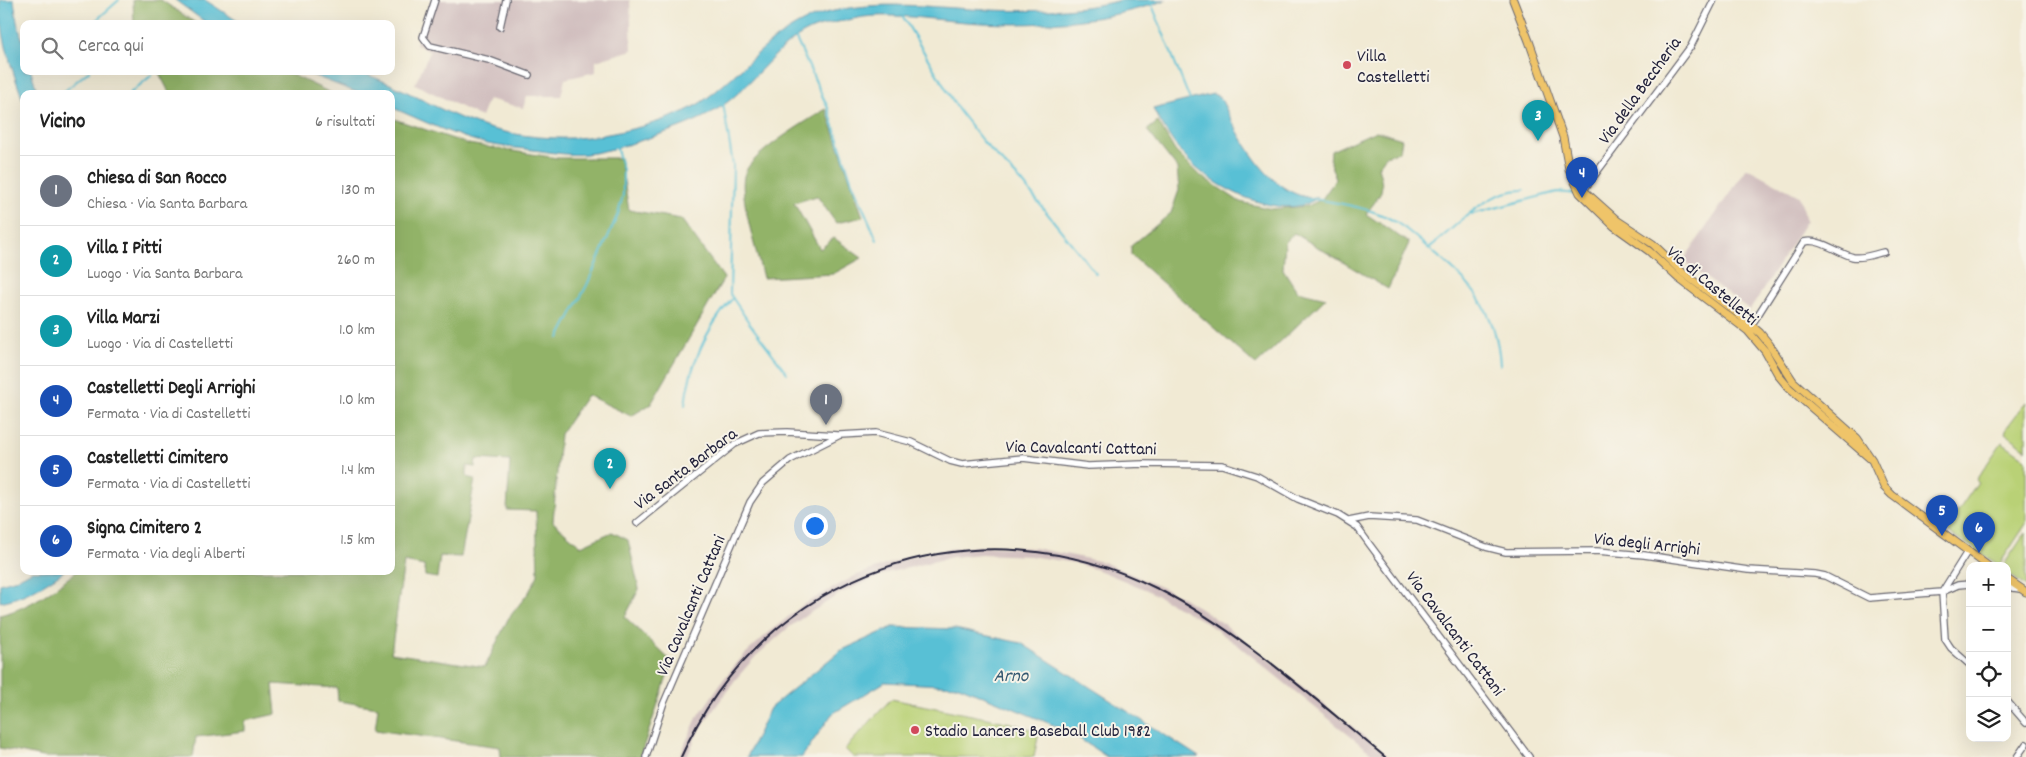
<!DOCTYPE html>
<html lang="it">
<head>
<meta charset="utf-8">
<style>
	body { margin:0; font-family:Dekko,sans-serif; background:#f2f2f2; color:#222 }
	.controls { position:absolute; right:15px; bottom:15px; display:grid; overflow:hidden; border-radius:10px; box-shadow:0 5px 20px #0002 }
	.controls button { width:45px; height:45px; display:grid; place-items:center; padding:0; border:0; border-bottom:1px solid #e0e0e0; background:#fff; color:#222; font:25px sans-serif }
	.you { position:absolute; left:814px; top:525px; width:18px; height:18px; margin:-12px; border:4px solid #fff; border-radius:50%; background:#1a73e8; box-shadow:0 0 0 8px #1a73e833 }
	.badge { display:grid; place-items:center; width:32px; height:32px; border-radius:50%; background:#0f766e; color:#fff; font-size:16px; font-weight:700 }
	.pin { position:absolute; translate:-50% -41px; filter:drop-shadow(0 1px 2px #0008) }
	.pin::after { content:''; position:absolute; top:26px; width:18px; height:15px; background:inherit; clip-path:polygon(0 0,100% 0,50% 100%) }
	.list { margin:0; padding:0; list-style:none }
	h2 { display:flex; justify-content:space-between; align-items:center; height:65px; margin:0; padding:0 20px; font-size:21px }
	h2 small { font-size:16px; font-weight:400; color:#767676 }
	.list li { display:grid; grid-template-columns:32px 1fr auto; gap:15px; align-items:center; box-sizing:border-box; height:70px; padding:0 20px; border-top:1px solid #e0e0e0 }
	.list b { display:block; font-size:19px; white-space:nowrap }
	.list p { margin:0; font-size:16px; white-space:nowrap; color:#767676 }
	.list em { font-size:16px; font-style:normal; color:#767676 }
	.icon { flex:none; width:28px; height:28px; fill:none; stroke:currentColor; stroke-width:2; stroke-linecap:round; stroke-linejoin:round }
	.map { position:relative; flex:none; width:2026px; height:757px; overflow:hidden }
	.search { position:absolute; background:#fff; box-shadow:0 5px 20px #0002; left:20px; top:20px; width:375px; height:55px; display:flex; align-items:center; gap:12px; box-sizing:border-box; padding:0 18px; border-radius:10px; color:#767676; font-size:19px }
	.panel { position:absolute; background:#fff; box-shadow:0 5px 20px #0002; left:20px; top:90px; width:375px; height:485px; border-radius:10px }
	.map>svg:first-child { display:block }
	.industrial { fill:#d1bfbf }
	.green { fill:#b9d176; stroke:#6e7a58 }
	.forest { fill:#92b367; stroke:#5a6a51; fill-rule:evenodd }
	.water { fill:#58c0d5; stroke:#3d7188 }
	.lines { fill:none; stroke-linecap:round; stroke-linejoin:round }
	.stream { stroke:#58c0d5; stroke-width:2 }
	.minor-casing { stroke:#6a6871; stroke-width:8 }
	.major-casing { stroke:#6a6871; stroke-width:9 }
	.minor { stroke:#fff; stroke-width:5.5 }
	.major { stroke:#efc469; stroke-width:7 }
	.rail { stroke:#22223b; stroke-width:2 }
	.poi-dot { fill:#d1495b; stroke:#f7f3e8; stroke-width:2 }
	.labels { text-anchor:middle; stroke-width:4; stroke-linejoin:round; paint-order:stroke }
	.poi-label { font-size:18px; fill:#22223b; stroke:#f7f3e8; text-anchor:start }
	.street-label { font-size:18px; fill:#22223b; stroke:#f7f3e8 }
	.water-label { font-size:19px; font-style:italic; fill:#355971; stroke:#f7f3e8 }
</style>
</head>
<body>
<div class="map">
<svg width="2026" height="757" viewBox="0 0 2026 757">
	<rect width="100%" height="100%" fill="#f7f3e8"/>
	<filter id="ink" filterUnits="userSpaceOnUse"><feTurbulence type="fractalNoise" baseFrequency=".02" numOctaves="2"/><feDisplacementMap in="SourceGraphic" scale="10" xChannelSelector="R" yChannelSelector="G"/><feConvolveMatrix kernelMatrix="1 2 1 2 8 2 1 2 1" color-interpolation-filters="sRGB"/></filter>
	<filter id="wash" filterUnits="userSpaceOnUse"><feTurbulence type="fractalNoise" baseFrequency=".0096" numOctaves="4" result="noise"/><feDisplacementMap in="SourceGraphic" scale="20" xChannelSelector="R" yChannelSelector="G"/><feGaussianBlur stdDeviation="1.12" result="paint"/><feColorMatrix in="noise" values="0 0 0 0 0 0 0 0 0 0 0 0 0 0 0 0 0 1.4 0 .05"/><feComposite in="paint" operator="in"/></filter>
	<g filter="url(#wash)">
		<rect width="100%" height="100%" fill="#f1ead4"/>
		<!-- industrial -->
		<path class="industrial" d="M431 0H630L632 50 596 61V72L565 79 561 96H527L523 108 488 99 481 117 415 84 430 52 416 44Z
			M1747 168 1799 196 1807 220 1750 310 1683 261Z
			M979 546 1035 548 1103 562 1179 595 1224 624 1390 757H1376L1239 646 1205 622 1147 590 1101 571 1075 563 1030 556 981 554 952 557 890 572 841 593 808 614 788 628 756 656 735 680 712 712 697 734 687 757H679L697 718 723 680 742 657 767 634 804 604 855 576 902 559 949 549Z"/>
		<!-- green -->
		<path class="green" d="M2026 402V449L2005 433 2007 427Z
			M2002 442 2026 459V524L1999 565 1945 530 1978 482 1976 480Z
			M2026 532V587L2007 572V566H2003Z
			M891 699 1011 723 1039 732 1034 757H853L845 749Z"/>
		<!-- forest -->
		<path class="forest" d="M133 0H161L197 24H134Z
			M158 71H284L333 94H170Z
			M826 109 863 217 836 223 817 196 794 203 820 249 834 238 862 258 833 274 763 278C758 256 737 191 745 173 752 153 807 121 826 109Z
			M391 118 468 144 557 158H620L629 210 681 219 724 278 651 404 631 416 587 395 560 434 553 522 581 546 612 532 628 540 639 589 625 617 672 662 640 757H501L500 747 375 730 378 707 338 701 337 688 273 684 276 714 245 721V731L196 737 193 757H43L0 748V615C30 608 53 590 77 571H391ZM476 459 510 461 507 510 536 511 538 575 529 592 508 619 485 667 391 653 404 562 424 566 425 576 437 578 440 556 461 557 475 479 467 477V466L475 467Z
			M1158 122 1175 151 1198 174 1240 202 1272 209 1308 206 1322 199 1336 179 1330 163 1331 151 1376 131 1402 139 1400 151 1386 156 1378 167C1386 193 1381 193 1366 214L1409 243 1388 289 1294 233 1285 243 1283 269 1297 291 1326 298 1256 365 1131 255V246L1171 213 1179 190 1177 168 1147 130Z"/>
		<!-- water -->
		<path class="water" d="M0 0H14L17 22 24 45V71H31L38 94H24V103C12 69 0 36 0 0Z
			M175 0H205L242 24H208Z
			M1122 0H1166C1102 23 1033 27 966 22 936 20 886 12 858 18 843 21 824 24 810 30 772 48 751 89 716 110 697 122 675 129 655 136 633 143 610 151 587 154 570 156 550 152 533 150 518 148 503 147 488 144 454 136 423 121 391 107V94H361L302 71C318 71 344 68 359 72 401 85 437 111 479 125 508 135 543 139 574 138 609 137 675 121 703 101 746 70 770 31 822 14 871 0 920 6 970 9 1020 12 1073 12 1122 0Z
			M1213 94 1220 97C1239 135 1268 198 1317 198 1284 223 1217 189 1191 163 1175 148 1164 128 1153 109Z
			M32 571H64C44 585 25 597 0 602V584L17 579Z
			M893 627 955 629 1021 643 1199 757H1107L1068 731 959 686 885 682 832 714 802 757H747L770 708 840 651Z"/>
		<g class="lines">
			<!-- stream -->
			<path class="stream" d="M1150 0 1190 100
				M903 17 959 111 984 143 1022 182 1096 274
				M92 24 119 0
				M796 39 828 108 852 182 877 240
				M61 94 89 71
				M129 94 152 75
				M723 103 733 165 730 294 750 324 787 373
				M1314 199C1334 202 1357 206 1377 213 1397 220 1411 233 1427 247 1468 281 1497 307 1500 365
				M1472 214 1557 192 1577 194
				M1429 248C1457 227 1486 189 1524 190
				M559 338 587 285 618 214 623 195V170L616 146
				M685 405C689 368 706 328 732 299"/>
		</g>
	</g>
	<g filter="url(#ink)">
		<g class="lines">
			<defs>
				<path id="minor" d="M435 0 423 37 430 46 489 60 529 75
					M500 27 506 0
					M1582 192 1691 46 1714 0
					M1749 329 1804 242C1821 238 1837 253 1853 257 1863 259 1874 254 1884 252
					M1349 521 1369 517 1417 520 1486 547 1506 552 1597 551 1644 555 1748 570 1815 574 1825 576 1869 598 1942 592 1958 585 1970 584
					M637 523 735 444 759 433 787 432 838 435
					M1967 552 1942 592 1945 639 1951 648 1970 665
					M2007 587 2020 589
					M2007 701 2026 723
					M646 757 663 705 750 502 763 483 790 460 840 435 876 433 911 442 950 461 962 464 1023 458 1088 466 1143 464 1222 465 1257 476 1298 499 1338 515 1357 527 1370 545 1529 757
					M2017 757 2026 744"/>
				<path id="major" d="M1513 0 1529 41 1563 137 1569 169 1580 193 1614 226 1649 251 1678 278 1748 331 1765 351 1779 376 1789 388 1872 460
					M1581 188 1618 221 1653 244 1683 273 1737 313 1760 333 1769 344 1793 381 1857 438 1872 460 1884 487 1892 495 1988 566
					M2007 579 2026 592"/>
			</defs>
			<!-- minor casing -->
			<use href="#minor" class="minor-casing"/>
			<!-- major casing -->
			<use href="#major" class="major-casing"/>
			<!-- minor -->
			<use href="#minor" class="minor"/>
			<!-- major -->
			<use href="#major" class="major"/>
			<!-- rail -->
			<path class="rail" d="M681 757C764 570 977 497 1158 589 1241 631 1313 698 1385 757"/>
		</g>
	</g>
	<!-- markers -->
	<g class="poi-dot">
		<circle cx="1347" cy="65" r="5"/>
		<circle cx="915" cy="730" r="5"/>
	</g>
	<g class="labels">
		<!-- poi labels -->
		<g class="poi-label">
			<text x="1357" y="61">Villa<tspan x="1357" dy="21">Castelletti</tspan></text>
			<text x="925" y="736">Stadio Lancers Baseball Club 1982</text>
		</g>
		<!-- street labels -->
		<g class="street-label">
			<text transform="translate(1639 90) rotate(-54)" y="6">Via della Beccheria</text>
			<text transform="translate(1713 285) rotate(40)" y="6">Via di Castelletti</text>
			<text transform="translate(1081 447) rotate(1)" y="6">Via Cavalcanti Cattani</text>
			<text transform="translate(685 468) rotate(-37)" y="6">Via Santa Barbara</text>
			<text transform="translate(1647 543) rotate(6)" y="6">Via degli Arrighi</text>
			<text transform="translate(690 605) rotate(-67)" y="6">Via Cavalcanti Cattani</text>
			<text transform="translate(1456 633) rotate(53)" y="6">Via Cavalcanti Cattani</text>
		</g>
		<!-- water labels -->
		<g class="water-label">
			<text x="1011" y="681">Arno</text>
		</g>
	</g>
</svg>
<div class="controls">
<button>+</button>
<button>−</button>
<button><svg class="icon" aria-label="locate" viewBox="0 0 24 24"><circle cx="12" cy="12" r="6"/><path d="M12 2v4M12 18v4M2 12h4M18 12h4"/></svg></button>
<button><svg class="icon" aria-label="layers" viewBox="0 0 24 24"><path d="M12 4l9 5-9 5-9-5zM3 14l9 5 9-5"/></svg></button>
</div>
<div class="you"></div>
<div class="pin badge" style="left:826px;top:425px;background:#6b7280">1</div>
<div class="pin badge" style="left:610px;top:489px;background:#0f9aa8">2</div>
<div class="pin badge" style="left:1538px;top:141px;background:#0f9aa8">3</div>
<div class="pin badge" style="left:1582px;top:198px;background:#1a4fb4">4</div>
<div class="pin badge" style="left:1942px;top:536px;background:#1a4fb4">5</div>
<div class="pin badge" style="left:1979px;top:553px;background:#1a4fb4">6</div>
<div class="search"><svg class="icon" aria-label="search" viewBox="0 0 24 24"><circle cx="10" cy="10" r="6"/><path d="M15 15l6 6"/></svg>Cerca qui</div>
<section class="panel">
<h2>Vicino<small>6 risultati</small></h2>
<ul class="list">
<li><span class="badge" style="background:#6b7280">1</span><div><b>Chiesa di San Rocco</b><p>Chiesa · Via Santa Barbara</p></div><em>130 m</em></li>
<li><span class="badge" style="background:#0f9aa8">2</span><div><b>Villa I Pitti</b><p>Luogo · Via Santa Barbara</p></div><em>260 m</em></li>
<li><span class="badge" style="background:#0f9aa8">3</span><div><b>Villa Marzi</b><p>Luogo · Via di Castelletti</p></div><em>1.0 km</em></li>
<li><span class="badge" style="background:#1a4fb4">4</span><div><b>Castelletti Degli Arrighi</b><p>Fermata · Via di Castelletti</p></div><em>1.0 km</em></li>
<li><span class="badge" style="background:#1a4fb4">5</span><div><b>Castelletti Cimitero</b><p>Fermata · Via di Castelletti</p></div><em>1.4 km</em></li>
<li><span class="badge" style="background:#1a4fb4">6</span><div><b>Signa Cimitero 2</b><p>Fermata · Via degli Alberti</p></div><em>1.5 km</em></li>
</ul>
</section>
</div>
</body>
</html>
